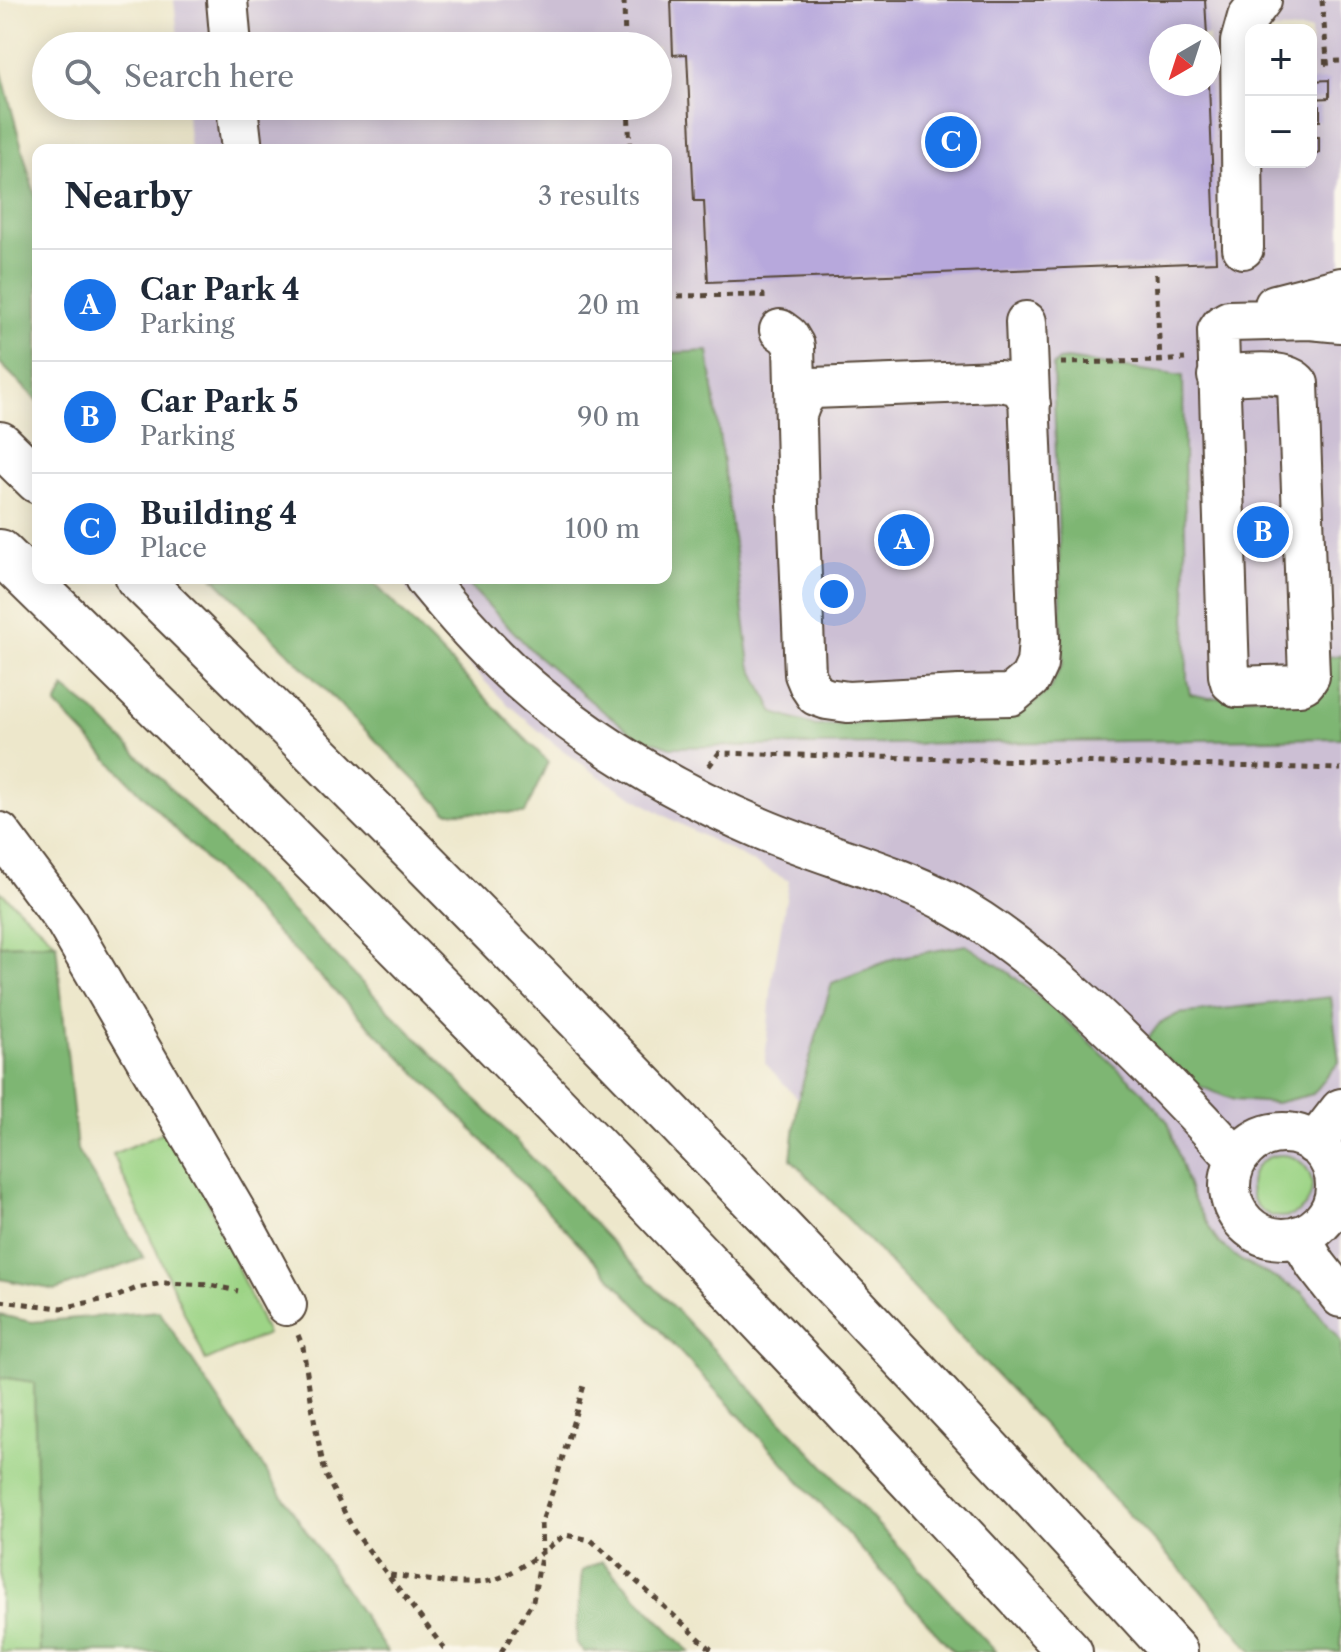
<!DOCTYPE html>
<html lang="en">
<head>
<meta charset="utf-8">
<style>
	body { margin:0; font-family:"Libre Caslon Text",serif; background:#f6f6f7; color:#1f2937 }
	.controls { position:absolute; right:24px; top:24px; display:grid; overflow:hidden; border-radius:16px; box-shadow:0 4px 20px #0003 }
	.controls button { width:72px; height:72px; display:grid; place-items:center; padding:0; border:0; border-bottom:2px solid #e0e1e3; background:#fff; color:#1f2937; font:40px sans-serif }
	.compass { position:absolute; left:1149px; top:24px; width:72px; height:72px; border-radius:50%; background:#fff; box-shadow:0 4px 20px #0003; rotate:219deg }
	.you { position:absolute; left:834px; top:594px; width:28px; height:28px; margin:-20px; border:6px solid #fff; border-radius:50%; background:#1a73e8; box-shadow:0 0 0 12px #1a73e833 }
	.badge { display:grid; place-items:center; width:52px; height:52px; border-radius:50%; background:#1a73e8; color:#fff; font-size:26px; font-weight:700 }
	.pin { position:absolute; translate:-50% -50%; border:4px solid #fff; box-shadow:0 2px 8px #0006 }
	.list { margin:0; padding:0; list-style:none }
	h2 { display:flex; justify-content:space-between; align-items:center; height:104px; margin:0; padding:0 32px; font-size:34px }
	h2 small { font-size:26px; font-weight:400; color:#747a83 }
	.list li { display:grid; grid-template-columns:52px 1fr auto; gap:24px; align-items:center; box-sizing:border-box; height:112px; padding:0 32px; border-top:2px solid #e0e1e3 }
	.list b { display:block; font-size:30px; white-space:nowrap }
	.list p { margin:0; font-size:26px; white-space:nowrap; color:#747a83 }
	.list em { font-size:26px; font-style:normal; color:#747a83 }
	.icon { flex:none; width:44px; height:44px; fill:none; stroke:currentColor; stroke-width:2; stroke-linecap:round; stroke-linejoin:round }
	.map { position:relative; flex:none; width:1341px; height:1652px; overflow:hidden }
	.search { position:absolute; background:#fff; box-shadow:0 4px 20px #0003; left:32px; top:32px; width:640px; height:88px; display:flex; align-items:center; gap:20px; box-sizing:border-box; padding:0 28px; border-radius:44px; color:#747a83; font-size:30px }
	.panel { position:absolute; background:#fff; box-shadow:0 4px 20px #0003; left:32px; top:144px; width:640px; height:440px; border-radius:16px }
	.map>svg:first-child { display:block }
	.industrial { fill:#ccbfd4; fill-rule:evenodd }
	.green { fill:#9dd486; stroke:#6c7f52; stroke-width:2 }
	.forest { fill:#7eb673; stroke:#5c7048; stroke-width:2 }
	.building { fill:#b7a8dc }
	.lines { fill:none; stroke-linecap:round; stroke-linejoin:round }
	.minor-casing { stroke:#564638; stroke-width:44 }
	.highway-casing { stroke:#564638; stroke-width:48 }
	.path { stroke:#564638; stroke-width:5; stroke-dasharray:6 6; stroke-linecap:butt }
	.minor { stroke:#fff; stroke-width:40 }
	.highway { stroke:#fff; stroke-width:44 }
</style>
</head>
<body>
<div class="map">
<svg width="1341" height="1652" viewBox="0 0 1341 1652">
	<rect width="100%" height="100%" fill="#fbf7ec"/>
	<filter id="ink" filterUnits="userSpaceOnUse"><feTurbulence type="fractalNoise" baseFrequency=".0125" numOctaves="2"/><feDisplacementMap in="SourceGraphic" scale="16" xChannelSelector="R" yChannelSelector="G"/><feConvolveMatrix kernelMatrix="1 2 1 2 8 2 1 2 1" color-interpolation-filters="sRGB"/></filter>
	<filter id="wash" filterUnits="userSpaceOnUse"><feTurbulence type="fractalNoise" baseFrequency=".006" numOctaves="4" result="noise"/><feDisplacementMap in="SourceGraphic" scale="32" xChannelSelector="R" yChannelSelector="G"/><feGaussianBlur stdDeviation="1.8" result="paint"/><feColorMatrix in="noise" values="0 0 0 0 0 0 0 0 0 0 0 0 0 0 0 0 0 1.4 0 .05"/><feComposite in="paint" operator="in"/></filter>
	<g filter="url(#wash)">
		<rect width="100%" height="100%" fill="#ede7cb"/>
		<!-- industrial -->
		<path class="industrial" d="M174 0H1341V1652H1253L1205 1595 791 1159 798 1099 765 1063 772 980 789 881 667 817 606 781 557 746 505 702 458 654 398 578H666V150H190L186 106H658V46H179ZM1251 30H1311V162H1251ZM1161 36H1209V84H1161Z"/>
		<!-- green -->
		<path class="green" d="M0 891 56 943 0 945Z
			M175 1127 267 1334 206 1361 113 1154Z
			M1250 1186a31 31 0 1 1 62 0a31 31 0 1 1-62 0Z
			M0 1377 34 1382 40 1652H0Z"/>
		<!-- forest -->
		<path class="forest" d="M0 66 38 207V401L0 363Z
			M708 351 750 664 774 713 816 726 1023 712 1049 690 1063 663 1053 366 1059 360 1067 359 1183 376 1187 680 1190 694 1209 698 1323 695 1324 659 1328 657 1341 655V738L671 747 637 736 599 708 534 653 462 578H666V354L670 353Z
			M214 578H369L548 762 525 813 447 812Z
			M64 688 95 712 453 1075 808 1449 996 1652H954L779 1458 468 1125 244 900 56 705Z
			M56 943 77 1150 144 1258 56 1290 0 1279V945Z
			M966 945 1008 972 1056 1011 1143 1092 1168 1122 1191 1195 1218 1242 1240 1260 1302 1292 1341 1342V1652H1253L1205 1595 791 1159 798 1099 832 983 895 958Z
			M1331 997 1339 1062 1313 1094 1276 1103 1234 1100 1194 1084 1147 1040 1159 1024 1178 1014Z
			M159 1311 387 1652H40L34 1382 0 1377V1315L32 1322Z
			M602 1561 690 1652H584L576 1643 582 1571Z"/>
		<g id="blocks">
			<!-- building -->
			<path class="building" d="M671 0H1205L1207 36H1161V84H1209L1216 262 708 282 704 201H694L687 54 673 55Z
				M1329 80V98L1311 99V81Z
				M1311 106H1320V121H1311Z
				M1311 137H1319V153L1311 152Z"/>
		</g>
	</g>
	<g filter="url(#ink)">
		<use href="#blocks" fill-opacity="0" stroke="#564638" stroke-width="2"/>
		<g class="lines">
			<defs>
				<path id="minor" d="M227 0 231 46
					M237 106 242 150
					M1243 248 1241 42 1248 17 1261 0
					M1275 305 1341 288
					M780 330 788 336 794 346 798 504 805 674 810 686 816 695 827 699 848 702 959 696 1011 695 1030 679 1037 664 1039 640 1026 322
					M1218 376C1239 375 1285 367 1298 384L1309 676 1305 682 1299 685 1237 687 1231 682 1229 675 1218 331 1222 325 1229 321 1310 319 1341 322
					M796 415C800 403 803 395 813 388L998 381C1018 383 1022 386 1030 404
					M425 578C452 611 480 643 511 672 584 739 671 790 762 829 823 855 889 871 948 902 994 927 1036 961 1075 996 1132 1047 1185 1102 1237 1159
					M0 833 65 920 239 1218 286 1305
					M1230 1186a53 53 0 1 1 106 0a53 53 0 1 1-106 0Z
					M1314 1144 1341 1109
					M1299 1236 1316 1265 1341 1297"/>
				<path id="highway" d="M0 444 38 481
					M0 552C171 719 341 887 509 1058 699 1252 885 1452 1070 1652
					M138 578C494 926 840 1284 1175 1652"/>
			</defs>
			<!-- minor casing -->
			<use href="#minor" class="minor-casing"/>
			<!-- highway casing -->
			<use href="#highway" class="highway-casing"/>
			<!-- path -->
			<path class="path" d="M624 0 625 46
				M1322 0 1328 71
				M1311 62 1340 61
				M628 106 630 150
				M1156 274 1160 361 1185 359
				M666 296 763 295V299
				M1061 363 1160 361
				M709 766 719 753 1341 769
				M0 1301 61 1308 116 1297 137 1288 163 1283 210 1285 238 1291
				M298 1335 303 1347 315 1425 325 1474 354 1531 447 1652
				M390 1575C420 1578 467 1589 496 1579 516 1573 548 1548 565 1535L591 1540 714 1652
				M501 1652 533 1601 542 1552 541 1524 553 1490 585 1382"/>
			<!-- minor -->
			<use href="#minor" class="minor"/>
			<!-- highway -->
			<use href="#highway" class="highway"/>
		</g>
	</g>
</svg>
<div class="controls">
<button>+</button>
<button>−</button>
</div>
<svg class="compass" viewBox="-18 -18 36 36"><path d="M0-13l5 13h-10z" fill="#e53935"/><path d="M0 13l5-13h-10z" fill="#747a83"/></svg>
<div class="you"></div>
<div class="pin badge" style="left:904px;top:540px">A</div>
<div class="pin badge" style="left:1263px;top:532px">B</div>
<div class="pin badge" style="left:951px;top:142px">C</div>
<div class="search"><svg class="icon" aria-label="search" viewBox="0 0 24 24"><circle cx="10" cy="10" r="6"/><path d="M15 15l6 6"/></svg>Search here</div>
<section class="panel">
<h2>Nearby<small>3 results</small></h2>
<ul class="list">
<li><span class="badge">A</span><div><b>Car Park 4</b><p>Parking</p></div><em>20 m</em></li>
<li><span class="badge">B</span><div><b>Car Park 5</b><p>Parking</p></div><em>90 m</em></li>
<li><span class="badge">C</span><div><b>Building 4</b><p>Place</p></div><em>100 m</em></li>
</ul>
</section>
</div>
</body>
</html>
